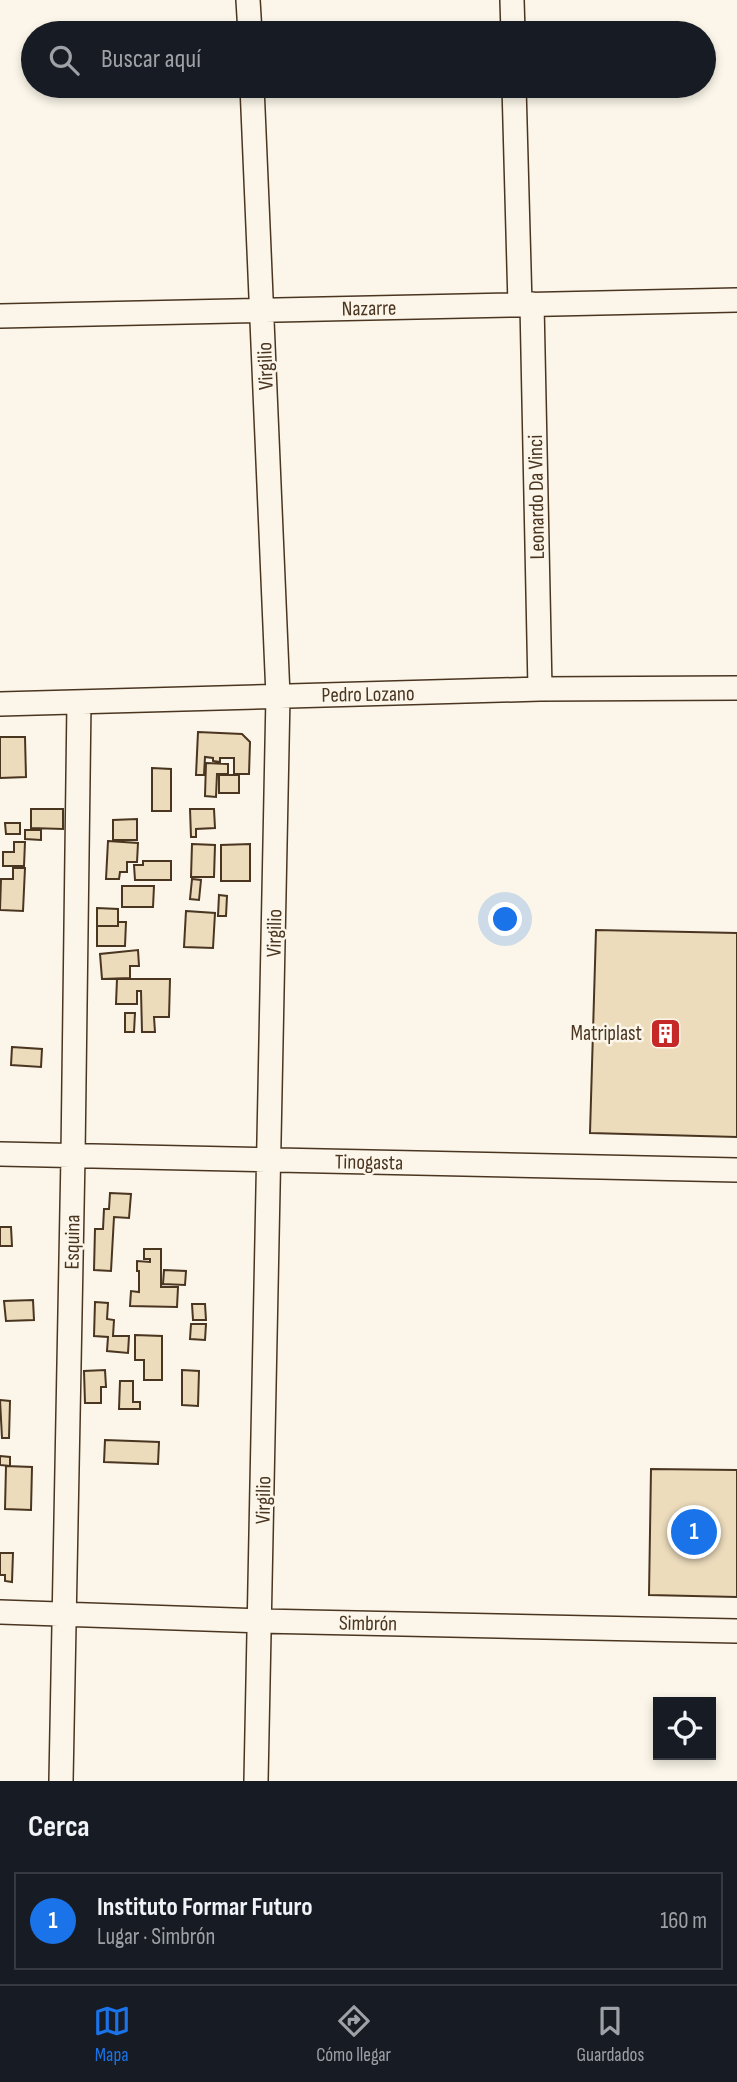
<!DOCTYPE html>
<html lang="es">
<head>
<meta charset="utf-8">
<style>
	body { margin:0; font-family:"Sofia Sans Condensed",sans-serif; background:#20242c; color:#f1f3f6 }
	.controls { position:absolute; right:21px; bottom:21px; display:grid; overflow:hidden; border-radius:0px; box-shadow:0 4px 10px #0003 }
	.controls button { width:63px; height:63px; display:grid; place-items:center; padding:0; border:0; border-bottom:2px solid #363941; background:#171b24; color:#f1f3f6; font:35px sans-serif }
	.you { position:absolute; left:506px; top:920px; width:24px; height:24px; margin:-18px; border:5px solid #fff; border-radius:50%; background:#1a73e8; box-shadow:0 0 0 10px #1a73e833 }
	.badge { display:grid; place-items:center; width:46px; height:46px; border-radius:50%; background:#1a73e8; color:#fff; font-size:23px; font-weight:700 }
	.pin { position:absolute; translate:-50% -50%; border:4px solid #fff; box-shadow:0 2px 7px #0006 }
	.list { margin:0; padding:0; list-style:none }
	h2 { display:flex; justify-content:space-between; align-items:center; height:91px; margin:0; padding:0 28px; font-size:30px }
	h2 small { font-size:23px; font-weight:400; color:#9ea1a6 }
	.list li { display:grid; grid-template-columns:46px 1fr auto; gap:21px; align-items:center; box-sizing:border-box; height:98px; margin:0 14px 14px; padding:0 14px; border:2px solid #363941; border-radius:0px }
	.list b { display:block; font-size:26px; white-space:nowrap }
	.list p { margin:0; font-size:23px; white-space:nowrap; color:#9ea1a6 }
	.list em { font-size:23px; font-style:normal; color:#9ea1a6 }
	.icon { flex:none; width:38px; height:38px; fill:none; stroke:currentColor; stroke-width:2; stroke-linecap:round; stroke-linejoin:round }
	.map { position:relative; flex:none; width:737px; height:1781px; overflow:hidden }
	.search { position:absolute; background:#171b24; box-shadow:0 4px 10px #0003; left:21px; right:21px; top:21px; height:77px; display:flex; align-items:center; gap:18px; box-sizing:border-box; padding:0 24px; border-radius:38px; color:#9ea1a6; font-size:26px }
	.sheet { height:203px; background:#171b24 }
	nav { display:flex; justify-content:space-around; align-items:center; box-sizing:border-box; height:98px; border-top:2px solid #363941; background:#171b24; font-size:19px; color:#9ea1a6 }
	nav a { display:grid; justify-items:center; gap:4px }
	nav .on { color:#1a73e8 }
	.map>svg:first-child { display:block }
	.building { fill:#ecdcbc; stroke:#4a3520; stroke-width:2 }
	.lines { fill:none; stroke-linecap:round; stroke-linejoin:round }
	.minor-casing { stroke:#4a3520; stroke-width:26 }
	.minor { stroke:#fbf6e9; stroke-width:23 }
	.labels { text-anchor:middle; stroke-width:5; stroke-linejoin:round; paint-order:stroke }
	.street-label { font-size:21px; fill:#4a3520; stroke:#fbf6e9 }
	.poi-label { font-size:21px; fill:#4a3520; stroke:#fbf6e9; text-anchor:end }
</style>
</head>
<body>
<div class="map">
<svg width="737" height="1781" viewBox="0 0 737 1781">
	<rect width="100%" height="100%" fill="#fbf6e9"/>
	<!-- building -->
	<path class="building" d="M198 732 242 734 250 742 249 774H234V758H220V762L213 761V758L205 757 204 775H196Z
		M0 737H25L26 777 0 778Z
		M206 763 228 764V774H217L216 797 205 796Z
		M152 768 171 769V811H152Z
		M219 775H239V793H219Z
		M31 809H63V829L31 828Z
		M190 809H214L215 828 196 829V837H191Z
		M137 819V840H113V820Z
		M5 823H20V834H6Z
		M25 830H41V840L25 839Z
		M108 841 138 843 137 862H127V872H120L119 879H106Z
		M14 842H25L24 866H3V852H14Z
		M192 844 215 845 214 877H191Z
		M250 844V881H221V845Z
		M143 861H171V880H135L134 865H143Z
		M13 868H25L23 911 0 910 1 879H13Z
		M192 879 201 880 199 900 190 899Z
		M122 886H154L153 907H122Z
		M219 895 227 896 226 916H218Z
		M97 908 118 909V926H97Z
		M186 911 215 913 213 948 184 947Z
		M118 922H126L125 946H97V926H118Z
		M596 930 737 933V1137L590 1133Z
		M138 950 139 966H130V978L102 979 100 954Z
		M117 979H170L169 1017H154L155 1032H142L141 991H137V1004H116Z
		M125 1013H135L134 1032H125Z
		M12 1047 42 1049 41 1067 11 1065Z
		M110 1193 131 1194 129 1218 114 1217 111 1271 94 1270 95 1229H103L104 1209H109Z
		M0 1227H11L12 1246H0Z
		M144 1249H161V1287H178L177 1307 130 1306 131 1291 139 1292V1271H137V1261L150 1262V1259H144Z
		M164 1270 186 1271 185 1285 163 1284Z
		M33 1300 34 1320 6 1321 4 1301Z
		M95 1302 108 1303 107 1319 114 1320 113 1336H129L128 1353 107 1351 108 1337 94 1336Z
		M192 1304H205L206 1320H193Z
		M191 1324H206L205 1340 190 1339Z
		M135 1335 162 1336V1380H144V1360H135Z
		M105 1370 106 1387H101V1403H85L84 1371Z
		M182 1370 199 1371 198 1406 182 1405Z
		M120 1381H133V1402H140V1409H119Z
		M0 1400 10 1401 9 1438H2Z
		M105 1440 159 1442 158 1464 104 1462Z
		M0 1456 10 1457V1466L0 1465Z
		M6 1466 32 1467 31 1510 5 1509Z
		M651 1469 737 1470V1597L649 1595Z
		M0 1553H13L12 1582 5 1581V1575H0Z"/>
	<g class="lines">
		<defs>
			<path id="minor" d="M248 0 250 33
				M512 0 513 33
				M252 86 278 696 256 1781
				M514 86 520 305
				M532 304 540 689
				M0 316 737 300
				M0 704 540 689 737 688
				M0 1154 737 1170
				M0 1612 260 1621 737 1631
				M61 1781 73 1156 79 702"/>
		</defs>
		<!-- minor casing -->
		<use href="#minor" class="minor-casing"/>
		<!-- minor -->
		<use href="#minor" class="minor"/>
	</g>
	<!-- icons -->
	<defs>
		<symbol id="building-square" viewBox="-11 -11 22 22"><rect x="-9" y="-9" width="18" height="18" rx="4" fill="#c62828" stroke="#fbf6e9"/><path d="M-4-6H4V6H1V3H-1V6H-4ZM-2.5-4.3h1.7v1.8h-1.7ZM.8-4.3h1.7v1.8H.8ZM-2.5-1h1.7V.8h-1.7ZM.8-1h1.7V.8H.8Z" fill="#fff"/></symbol>
	</defs>
	<g fill-rule="evenodd">
		<use href="#building-square" x="648" y="1016" width="35" height="35"/>
	</g>
	<g class="labels">
		<!-- street labels -->
		<g class="street-label">
			<text transform="translate(369 308) rotate(-1)" y="7">Nazarre</text>
			<text transform="translate(265 366) rotate(-92)" y="7">Virgilio</text>
			<text transform="translate(536 497) rotate(-91)" y="7">Leonardo Da Vinci</text>
			<text transform="translate(368 694) rotate(-1)" y="7">Pedro Lozano</text>
			<text transform="translate(274 933) rotate(-89)" y="7">Virgilio</text>
			<text transform="translate(369 1162) rotate(1)" y="7">Tinogasta</text>
			<text transform="translate(72 1242) rotate(-89)" y="7">Esquina</text>
			<text transform="translate(263 1500) rotate(-89)" y="7">Virgilio</text>
			<text transform="translate(368 1623) rotate(1)" y="7">Simbrón</text>
		</g>
		<!-- poi labels -->
		<g class="poi-label">
			<text x="642" y="1040">Matriplast</text>
		</g>
	</g>
</svg>
<div class="controls">
<button><svg class="icon" aria-label="locate" viewBox="0 0 24 24"><circle cx="12" cy="12" r="6"/><path d="M12 2v4M12 18v4M2 12h4M18 12h4"/></svg></button>
</div>
<div class="you"></div>
<div class="pin badge" style="left:694px;top:1532px">1</div>
<div class="search"><svg class="icon" aria-label="search" viewBox="0 0 24 24"><circle cx="10" cy="10" r="6"/><path d="M15 15l6 6"/></svg>Buscar aquí</div>
</div>
<section class="sheet">
<h2>Cerca<small></small></h2>
<ul class="list">
<li><span class="badge">1</span><div><b>Instituto Formar Futuro</b><p>Lugar · Simbrón</p></div><em>160 m</em></li>
</ul>
</section>
<nav>
<a class="on"><svg class="icon" aria-label="map" viewBox="0 0 24 24"><path d="M3 6l6-2 6 2 6-2v14l-6 2-6-2-6 2zM9 4v14M15 6v14"/></svg>Mapa</a>
<a><svg class="icon" aria-label="directions" viewBox="0 0 24 24"><path d="M12 3l9 9-9 9-9-9zM9 14v-3h6M13 9l2 2-2 2"/></svg>Cómo llegar</a>
<a><svg class="icon" aria-label="saved" viewBox="0 0 24 24"><path d="M7 4h10v16l-5-4-5 4z"/></svg>Guardados</a>
</nav>
</body>
</html>
